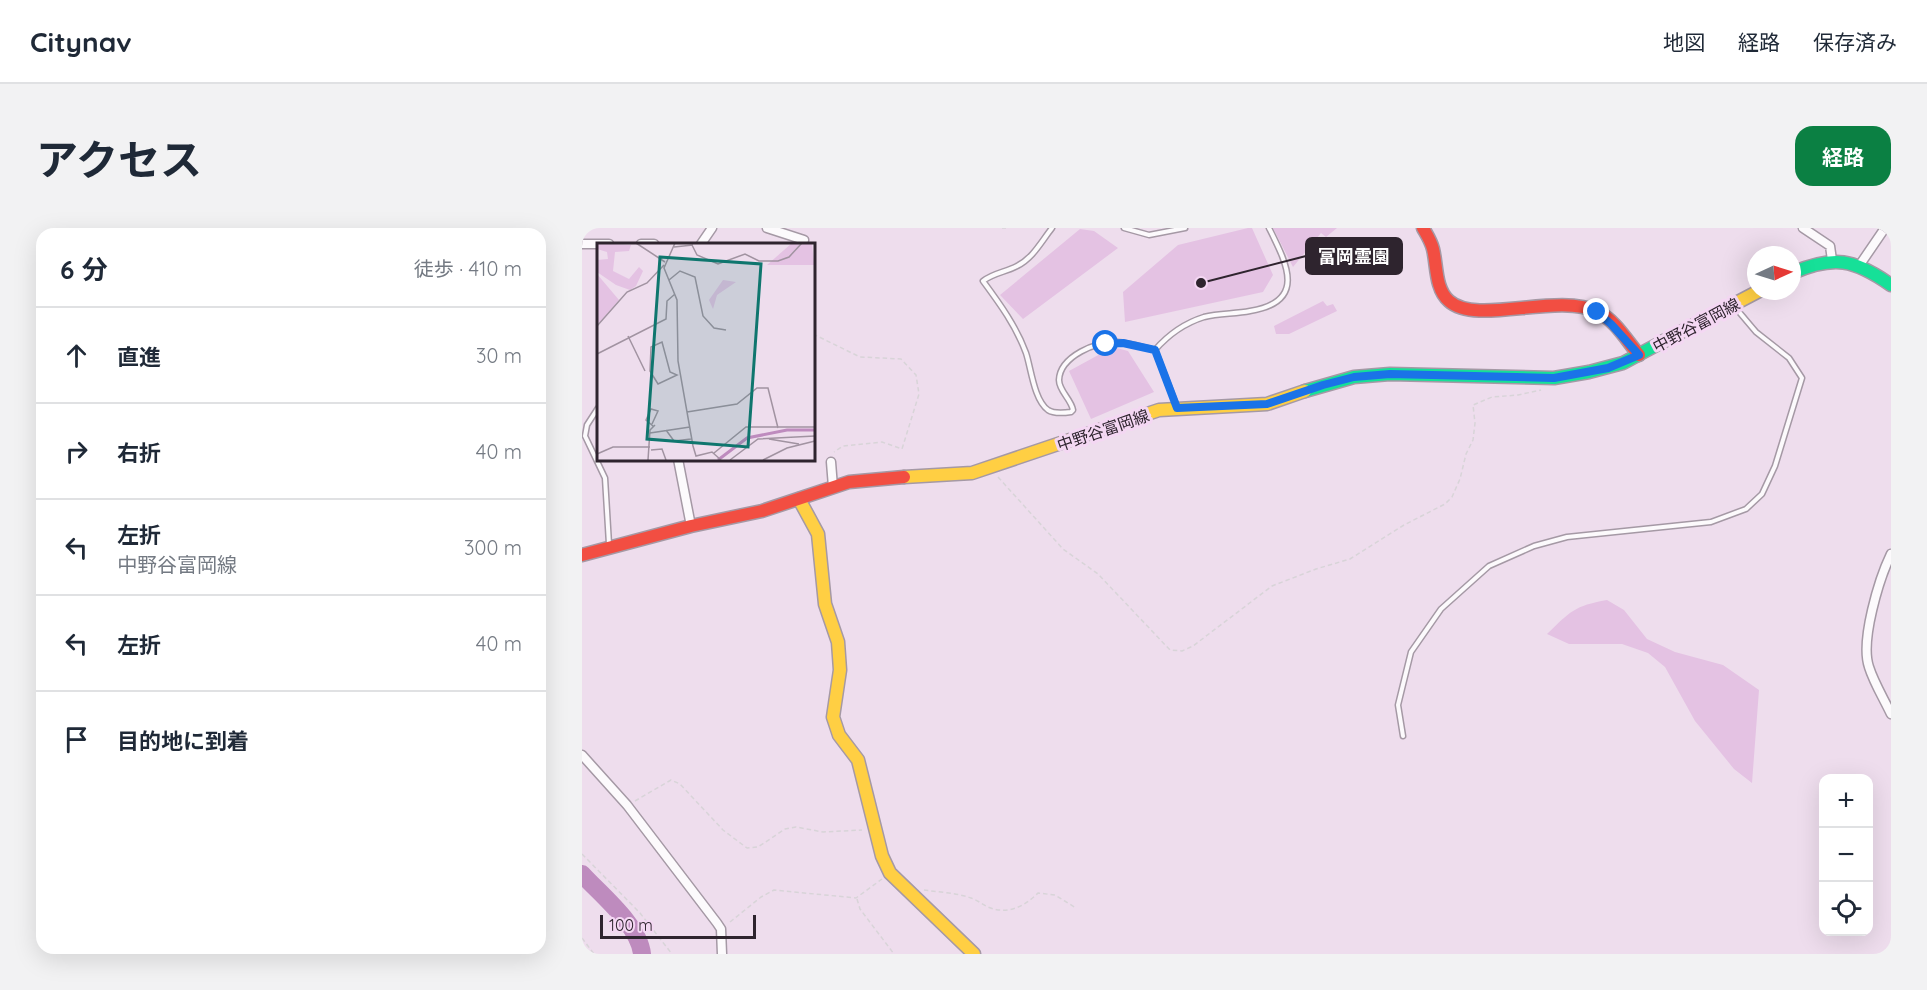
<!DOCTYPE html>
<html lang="ja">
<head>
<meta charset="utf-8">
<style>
	body { margin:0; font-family:Quicksand,"Noto Sans JP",sans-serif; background:#f2f2f3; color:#1f2937 }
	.controls { position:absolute; right:18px; bottom:18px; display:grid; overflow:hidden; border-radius:12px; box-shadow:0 6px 24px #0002 }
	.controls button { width:54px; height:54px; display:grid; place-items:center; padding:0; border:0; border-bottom:2px solid #e0e1e3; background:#fff; color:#1f2937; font:30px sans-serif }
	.compass { position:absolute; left:1165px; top:18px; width:54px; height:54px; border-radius:50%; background:#fff; box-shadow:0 6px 24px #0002; rotate:86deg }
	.scale { position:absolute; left:18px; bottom:15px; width:156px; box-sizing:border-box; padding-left:6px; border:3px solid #2e242e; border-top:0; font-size:16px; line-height:21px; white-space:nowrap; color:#2e242e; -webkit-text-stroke:4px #f4d7f3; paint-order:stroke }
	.stop { position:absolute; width:18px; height:18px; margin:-14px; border:4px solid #1a73e8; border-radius:50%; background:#fff }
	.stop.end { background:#1a73e8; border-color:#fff; box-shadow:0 2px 6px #0008 }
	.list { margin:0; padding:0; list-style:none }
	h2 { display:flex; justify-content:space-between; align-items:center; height:78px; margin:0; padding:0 24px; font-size:26px }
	h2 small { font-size:20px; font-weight:400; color:#747a83 }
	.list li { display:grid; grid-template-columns:39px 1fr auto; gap:18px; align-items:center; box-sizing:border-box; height:96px; padding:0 24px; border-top:2px solid #e0e1e3 }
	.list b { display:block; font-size:22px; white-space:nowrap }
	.list p { margin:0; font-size:20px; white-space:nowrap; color:#747a83 }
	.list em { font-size:20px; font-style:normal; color:#747a83 }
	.icon { flex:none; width:33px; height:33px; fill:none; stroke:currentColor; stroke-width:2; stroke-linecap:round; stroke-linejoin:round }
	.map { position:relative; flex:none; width:1309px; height:726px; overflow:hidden; border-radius:18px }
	header { display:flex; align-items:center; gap:36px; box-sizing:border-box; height:84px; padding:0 30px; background:#fff; border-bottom:2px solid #e0e1e3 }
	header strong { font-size:28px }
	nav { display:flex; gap:33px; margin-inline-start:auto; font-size:21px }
	.intro { display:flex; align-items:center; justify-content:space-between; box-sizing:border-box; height:144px; padding:0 36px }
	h1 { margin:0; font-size:42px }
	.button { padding:15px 27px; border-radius:18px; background:#0b8043; color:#fff; font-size:21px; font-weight:700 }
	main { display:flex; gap:36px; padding:0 36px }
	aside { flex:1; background:#fff; border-radius:18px; box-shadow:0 6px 24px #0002 }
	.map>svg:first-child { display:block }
	.green { fill:#e4c2e3 }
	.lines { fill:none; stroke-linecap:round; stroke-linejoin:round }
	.river { stroke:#be8bbe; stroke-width:18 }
	.lane-casing { stroke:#a599a5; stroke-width:7 }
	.street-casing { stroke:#a599a5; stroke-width:11 }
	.fast-casing { stroke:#a599a5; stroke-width:15 }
	.slow-casing { stroke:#a599a5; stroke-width:15 }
	.jam-casing { stroke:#a599a5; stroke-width:15 }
	.path { stroke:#d8d4d8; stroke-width:1.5; stroke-dasharray:4.5 3; stroke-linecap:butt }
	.lane { stroke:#fcfafc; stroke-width:4 }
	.street { stroke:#fcfafc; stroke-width:8 }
	.fast { stroke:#16e098; stroke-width:12 }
	.slow { stroke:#ffcf43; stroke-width:12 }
	.jam { stroke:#f24e42; stroke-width:12 }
	.route { stroke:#1a73e8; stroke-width:8 }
	.labels { text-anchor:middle; stroke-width:6; stroke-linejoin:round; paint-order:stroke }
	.street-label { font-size:16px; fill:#2e242e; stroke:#f4d7f3 }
	.inset-river { fill:none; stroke:#be8bbe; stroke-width:3 }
	.inset-road { fill:none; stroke:#a193a1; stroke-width:1.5 }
	.view { fill:#0f766e; fill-opacity:0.15; stroke:#0f766e; stroke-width:3 }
	.inset-edge { fill:none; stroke:#2e242e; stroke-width:3 }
	.leader { fill:none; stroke:#2e242e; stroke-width:2 }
	.callout-dot { fill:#2e242e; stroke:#f4d7f3; stroke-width:2 }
	.callout { fill:#2e242e; stroke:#2e242e; stroke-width:2 }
	.callout-label { font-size:18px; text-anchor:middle; font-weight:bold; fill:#fff }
</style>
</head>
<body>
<header>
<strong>Citynav</strong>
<nav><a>地図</a><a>経路</a><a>保存済み</a></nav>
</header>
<div class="intro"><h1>アクセス</h1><a class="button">経路</a></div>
<main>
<aside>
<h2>6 分<small>徒歩 · 410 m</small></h2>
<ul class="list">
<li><svg class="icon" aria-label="ahead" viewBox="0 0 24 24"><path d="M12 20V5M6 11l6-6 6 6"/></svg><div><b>直進</b></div><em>30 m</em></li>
<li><svg class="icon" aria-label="right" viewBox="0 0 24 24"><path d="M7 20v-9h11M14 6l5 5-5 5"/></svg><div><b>右折</b></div><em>40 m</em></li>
<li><svg class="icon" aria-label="left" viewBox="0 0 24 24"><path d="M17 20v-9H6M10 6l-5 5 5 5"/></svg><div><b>左折</b><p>中野谷富岡線</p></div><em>300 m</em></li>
<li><svg class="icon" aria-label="left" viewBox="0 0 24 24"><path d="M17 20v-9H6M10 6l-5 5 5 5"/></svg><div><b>左折</b></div><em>40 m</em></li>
<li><svg class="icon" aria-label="arrive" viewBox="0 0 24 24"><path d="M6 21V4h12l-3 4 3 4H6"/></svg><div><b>目的地に到着</b></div></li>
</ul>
</aside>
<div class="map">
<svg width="1309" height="726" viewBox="0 0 1309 726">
	<rect width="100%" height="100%" fill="#eedded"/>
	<!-- green -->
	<path class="green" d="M666 0H670L691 47 681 64 543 94 541 64 596 17Z
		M691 0H755L744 9 739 5 711 39Z
		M498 1 512 3 536 20 441 91 418 67Z
		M741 73 745 78 751 76 755 83 707 106H694L692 98Z
		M531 119 546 123 572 164 509 191 487 143Z
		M1025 372 1042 382 1065 411 1093 424 1141 437 1177 462 1170 555 1152 541 1113 493 1083 439 1066 425 1040 416H987L965 406C989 383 992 378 1025 372Z"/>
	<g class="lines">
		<!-- river -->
		<path class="river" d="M0 646C19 667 57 697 60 726"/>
		<defs>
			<path id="lane" d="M470 0C459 14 451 30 435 38 424 44 411 45 401 53 418 76 434 98 444 125 449 140 452 172 466 182 472 186 482 185 489 184L491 182C489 171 477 163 477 152 478 128 515 113 535 114 548 115 560 119 573 122
				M542 0 567 7 603 0
				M573 122C586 107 603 95 622 89 637 85 653 86 668 83 725 74 705 36 687 0
				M573 122 595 179
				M16 180 5 197 3 208 23 250 27 316
				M821 508 816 477 829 424 859 381 907 338 952 318 985 309 1129 294 1164 281 1180 266 1193 238 1220 150 1207 130 1174 104 1152 78"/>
			<path id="street" d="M185 0 222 12 221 16
				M1221 0 1248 18 1250 32
				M0 16H27
				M59 16H72
				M119 16 130 0
				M1277 38 1303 0
				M96 231 109 298
				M249 234 251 259
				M1309 326C1297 351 1278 413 1287 439 1292 455 1302 471 1309 486
				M0 527 45 577 135 695 139 701 140 726"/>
			<path id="fast" d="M1210 45C1252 27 1272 31 1309 57
				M723 163 772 149 808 146 972 150 1007 144 1041 135 1080 114"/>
			<path id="slow" d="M1080 114 1177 63
				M322 249 390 245 577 182 685 176 723 163
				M217 271 236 306 243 376 256 414 258 442 251 489 257 507 276 532 300 628 308 645 392 726"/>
			<path id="jam" d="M841 0C845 7 849 13 851 21 855 37 853 61 867 73 895 98 975 64 1016 84 1033 92 1045 113 1057 127
				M0 327 109 298 180 283 267 254 322 249"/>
		</defs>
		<!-- lane casing -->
		<use href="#lane" class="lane-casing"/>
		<!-- street casing -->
		<use href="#street" class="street-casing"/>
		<!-- fast casing -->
		<use href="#fast" class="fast-casing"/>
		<!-- slow casing -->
		<use href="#slow" class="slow-casing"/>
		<!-- jam casing -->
		<use href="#jam" class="jam-casing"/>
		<!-- path -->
		<path class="path" d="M420 0H424
			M231 106 278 129 319 131 334 147 337 166 320 221 300 214 261 218 252 224
			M416 249 481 321 516 346 588 422 600 423 611 418 690 358 734 341 768 331 822 297 863 276 870 269 878 251 884 226 891 212 893 195 891 177 910 169 936 167 959 162
			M53 573 89 552 98 556 141 602 165 620 176 619 203 601 214 599 241 604 280 602
			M0 626 58 685 90 726
			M342 662C357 664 375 665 389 670 395 672 400 676 406 679 425 687 442 679 456 665L473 667 494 680
			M275 671 278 681 312 726
			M148 694 179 669 192 662 274 670 300 651
			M0 710 12 726"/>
		<!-- lane -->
		<use href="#lane" class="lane"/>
		<!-- street -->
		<use href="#street" class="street"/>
		<!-- fast -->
		<use href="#fast" class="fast"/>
		<!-- slow -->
		<use href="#slow" class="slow"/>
		<!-- jam -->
		<use href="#jam" class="jam"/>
	</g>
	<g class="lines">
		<!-- route -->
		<path class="route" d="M524 116 541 115 573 122 595 180 685 176 741 157 772 149 808 146 972 150 1026 140 1057 127 1029 96 1015 84"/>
	</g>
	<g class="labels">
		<!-- street labels -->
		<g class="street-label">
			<text transform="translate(1114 97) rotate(-28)" y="6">中野谷富岡線</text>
			<text transform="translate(521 202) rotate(-19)" y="6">中野谷富岡線</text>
		</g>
	</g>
	<!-- overview -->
	<g transform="translate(15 15)">
		<rect width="218" height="218" fill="#eedded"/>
		<path d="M0 0 34 2 32 8 18 9 16 28 32 36 42 24 46 28 39 43 33 47 19 42 0 29V17L11 16 10 9 0 6ZM195 0H215L217 22H170ZM0 31 22 57 0 82ZM126 37 139 39 120 52 116 66 112 57Z" fill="#e4c2e3"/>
		<path class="inset-river" d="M121 217 150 195 190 187H218"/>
		<path class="inset-road" d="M39 0 68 19M78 0 67 25 80 57 81 118 96 203 99 213 115 209 124 217M95 2 100 12 121 21 148 11 162 18H181L192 14 205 0M77 4 96 2M72 37 83 28 98 34 106 73 117 85 129 87M0 83 30 49 50 40 67 22M31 93 48 128M65 99 73 129 80 132 61 141 53 128 54 104ZM0 111 69 76 70 58 78 51M90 169 140 161 160 145H171L181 185M55 181 61 168 54 166 49 177 56 183M69 187 77 198 94 196M53 190 93 184M172 196 202 201M54 207 65 206 69 217M117 210 149 184H218M0 211 16 204H53M51 217 53 187 58 182M133 217 161 196 218 193M166 217 190 205 218 198"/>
		<path class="view" d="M63 14 164 21 151 204 50 196Z"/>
		<rect width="218" height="218" class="inset-edge"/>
	</g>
	<!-- callouts -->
	<path class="leader" d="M619 55L724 28"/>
	<circle class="callout-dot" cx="619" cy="55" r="6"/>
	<rect class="callout" x="724" y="10" width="96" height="36" rx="6"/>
	<g class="callout-label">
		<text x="772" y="35">富岡霊園</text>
	</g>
</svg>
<div class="controls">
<button>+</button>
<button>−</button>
<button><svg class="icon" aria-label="locate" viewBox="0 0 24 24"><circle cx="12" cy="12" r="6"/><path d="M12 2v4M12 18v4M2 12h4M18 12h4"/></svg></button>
</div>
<svg class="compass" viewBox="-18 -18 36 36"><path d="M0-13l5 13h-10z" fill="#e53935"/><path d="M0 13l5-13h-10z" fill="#747a83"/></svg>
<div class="scale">100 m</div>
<div class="stop" style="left:524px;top:116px"></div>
<div class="stop end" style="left:1015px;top:84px"></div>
</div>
</main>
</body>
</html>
